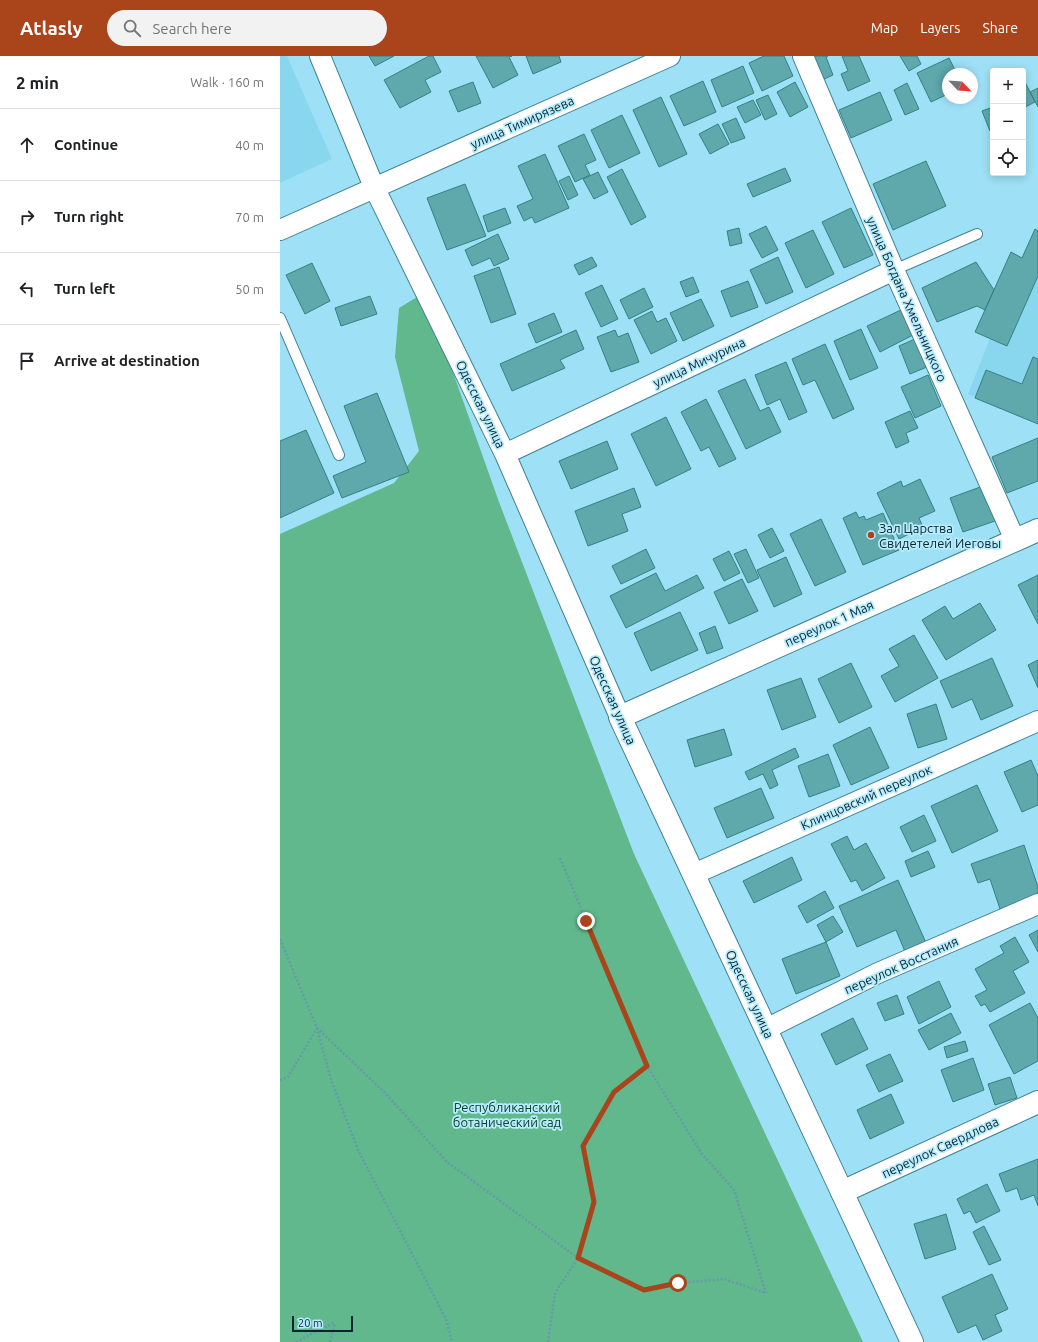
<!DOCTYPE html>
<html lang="en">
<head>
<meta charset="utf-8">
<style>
	body { margin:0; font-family:Ubuntu,sans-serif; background:#f2f2f2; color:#202124 }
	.controls { position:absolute; right:12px; top:12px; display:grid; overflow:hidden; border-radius:4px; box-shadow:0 2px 10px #0003 }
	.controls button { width:36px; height:36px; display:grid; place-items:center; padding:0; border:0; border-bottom:1px solid #e0e0e0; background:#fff; color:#202124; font:20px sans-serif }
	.compass { position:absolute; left:662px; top:12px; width:36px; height:36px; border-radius:50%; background:#fff; box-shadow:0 2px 10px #0003; rotate:115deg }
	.scale { position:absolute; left:12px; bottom:10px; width:61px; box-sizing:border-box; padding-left:4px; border:2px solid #09262e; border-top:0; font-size:11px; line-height:14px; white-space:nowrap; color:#09262e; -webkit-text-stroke:3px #b7ecfe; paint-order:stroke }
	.stop { position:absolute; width:12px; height:12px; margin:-9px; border:3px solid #aa441a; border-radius:50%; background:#fff }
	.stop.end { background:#aa441a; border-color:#fff; box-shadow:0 1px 4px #0008 }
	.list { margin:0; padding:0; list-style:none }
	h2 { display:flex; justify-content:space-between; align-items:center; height:52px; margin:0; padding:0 16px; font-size:17px }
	h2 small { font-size:13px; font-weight:400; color:#757577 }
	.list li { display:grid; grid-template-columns:26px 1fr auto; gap:12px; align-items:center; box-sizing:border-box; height:72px; padding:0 16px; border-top:1px solid #e0e0e0 }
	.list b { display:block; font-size:15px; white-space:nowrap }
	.list em { font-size:13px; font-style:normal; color:#757577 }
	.icon { flex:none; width:22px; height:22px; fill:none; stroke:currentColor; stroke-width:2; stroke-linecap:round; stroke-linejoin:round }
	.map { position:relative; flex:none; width:758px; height:1286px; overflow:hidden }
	header { display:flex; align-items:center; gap:24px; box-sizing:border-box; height:56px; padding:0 20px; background:#aa441a; color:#fff }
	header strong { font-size:19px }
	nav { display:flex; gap:22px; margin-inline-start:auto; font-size:14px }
	.search { width:280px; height:36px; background:#f2f2f2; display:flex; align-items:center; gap:10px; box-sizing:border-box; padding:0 14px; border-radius:22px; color:#757577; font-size:15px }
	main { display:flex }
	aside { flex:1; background:#fff }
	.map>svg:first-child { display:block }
	.built { fill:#89d6ef }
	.green { fill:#61b88d }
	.building { fill:#5fa9ad; stroke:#348084 }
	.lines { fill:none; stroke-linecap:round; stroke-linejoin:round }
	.service-casing { stroke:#3f8195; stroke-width:12 }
	.minor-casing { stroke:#3f8195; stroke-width:22 }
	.tertiary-casing { stroke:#3f8195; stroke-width:24 }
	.secondary-casing { stroke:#3f8195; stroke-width:24 }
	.path { stroke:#659aab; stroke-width:2.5; stroke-dasharray:2 2; stroke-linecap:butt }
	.service { stroke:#fff; stroke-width:10 }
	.minor { stroke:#fff; stroke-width:20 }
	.tertiary { stroke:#fff; stroke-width:22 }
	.secondary { stroke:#fff; stroke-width:22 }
	.route { stroke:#aa441a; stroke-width:5 }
	.poi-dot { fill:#aa441a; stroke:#b7ecfe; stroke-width:1.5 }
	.labels { text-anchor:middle; stroke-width:3.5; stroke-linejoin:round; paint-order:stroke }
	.street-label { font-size:13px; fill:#09262e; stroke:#b7ecfe }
	.poi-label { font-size:13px; fill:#09262e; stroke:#b7ecfe; text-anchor:start }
	.park-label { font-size:13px; fill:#0c402a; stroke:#b7ecfe }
</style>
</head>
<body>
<header>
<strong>Atlasly</strong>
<div class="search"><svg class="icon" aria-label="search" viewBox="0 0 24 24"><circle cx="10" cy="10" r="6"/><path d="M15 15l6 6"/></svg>Search here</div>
<nav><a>Map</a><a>Layers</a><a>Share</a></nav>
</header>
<main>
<aside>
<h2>2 min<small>Walk · 160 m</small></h2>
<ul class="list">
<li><svg class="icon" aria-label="ahead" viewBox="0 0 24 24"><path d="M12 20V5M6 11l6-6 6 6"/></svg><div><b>Continue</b></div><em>40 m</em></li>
<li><svg class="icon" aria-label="right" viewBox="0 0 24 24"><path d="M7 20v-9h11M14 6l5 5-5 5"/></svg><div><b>Turn right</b></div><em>70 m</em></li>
<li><svg class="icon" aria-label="left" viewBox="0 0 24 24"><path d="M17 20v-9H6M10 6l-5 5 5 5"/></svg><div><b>Turn left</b></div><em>50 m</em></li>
<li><svg class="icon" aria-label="arrive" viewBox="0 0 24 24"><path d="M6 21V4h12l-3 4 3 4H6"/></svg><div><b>Arrive at destination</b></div></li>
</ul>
</aside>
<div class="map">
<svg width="758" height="1286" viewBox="0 0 758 1286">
	<rect width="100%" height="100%" fill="#9ee1f7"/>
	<!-- built -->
	<path class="built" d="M0 0H7L52 103 0 127Z
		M742 200 758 206V368L688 338Z"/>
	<!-- green -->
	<path class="green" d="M137 241 159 277 219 446 354 798 583 1286H0V478L114 427 139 395 115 301 119 252Z"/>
	<!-- building -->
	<path class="building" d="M89 0H114L95 10Z
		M149 0H153L161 16 145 24 151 36 120 52 104 24Z
		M196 0H232L229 1 238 19 213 32Z
		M246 0H279L281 6 253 18Z
		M484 0H504L513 20 482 35 469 7Z
		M527 0H548L546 1 553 19 538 26Z
		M562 0H579L590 25 568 35 561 18 568 15Z
		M620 0H637L641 8 629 15Z
		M669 2 677 18H668V38L651 46 637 17Z
		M463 10 474 37 442 51 431 24Z
		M743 22 755 46 743 52Z
		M423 25 436 56 404 70 390 40Z
		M193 26 201 47 178 56 169 35Z
		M515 26 528 51 510 61 497 36Z
		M627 27 639 53 625 59 614 34Z
		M758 32V51L750 36Z
		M600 36 612 64 571 82 559 54Z
		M488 39 497 58 485 64 476 44Z
		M381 41 407 98 379 111 353 54Z
		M473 44 481 59 465 67 457 51Z
		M713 51V75H710L702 55Z
		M342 59 360 97 329 112 311 74Z
		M456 62 465 82 451 87 442 68Z
		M438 68 449 88 430 98 419 78Z
		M304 78 316 104 305 109 310 119 295 126 278 90Z
		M265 98 289 152 255 167 252 161 244 165 237 150 253 143 238 110Z
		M646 105 666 150 613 174 593 128Z
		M505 112 511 125 473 141 467 128Z
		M342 113 366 161 351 169 327 121Z
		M318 116 328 136 314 143 303 123Z
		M289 120 298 139 288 144 279 125Z
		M185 128 206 180 167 194 147 142Z
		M225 152 231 167 208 176 203 160Z
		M571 152 593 199 564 212 542 166Z
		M486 170 498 194 482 202 469 178Z
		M459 172 462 187 450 190 447 175Z
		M755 173 758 175V220L727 290 695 276 731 196 742 202Z
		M533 174 554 218 526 232 505 187Z
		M218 178 229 203 214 210 210 202 192 210 185 194Z
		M312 201 317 210 299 219 294 209Z
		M498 201 513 236 486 248 470 214Z
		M696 206 714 234 705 254 697 250 657 266 642 232Z
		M32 207 50 245 25 258 6 219Z
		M219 211 236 258 211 267 194 220Z
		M413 221 419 236 406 241 400 226Z
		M468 225 478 251 451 261 441 235Z
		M322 229 338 263 321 271 305 237Z
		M364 232 373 251 349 263 340 244Z
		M90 240 97 258 61 270 55 252Z
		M421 243 434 270 403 285 390 257Z
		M623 253 635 278 600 296 587 270Z
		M372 255 377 266 386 262 397 285 371 298 354 264Z
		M274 257 282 276 256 287 248 268Z
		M581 273 598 312 570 324 554 285Z
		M296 274 304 293 280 304 285 312 232 335 220 308Z
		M335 274 338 281 348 277 359 306 331 316 317 281Z
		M635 283 647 311 630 318 619 290Z
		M545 288 574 353 553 363 535 324 523 329 512 303Z
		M753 301 758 303V368L695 342 706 314 742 328Z
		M506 306 527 356 509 364 500 343 487 349 475 319Z
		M648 319 661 350 635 362 621 331Z
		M465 323 480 355 489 351 501 376 466 393 438 335Z
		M97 337 129 416 62 442 53 420 86 406 64 350Z
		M426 343 456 403 439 411 429 391 421 395 401 356Z
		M630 355 638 372 626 377 629 386 616 392 605 366Z
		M386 361 411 413 376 430 351 378Z
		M26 374 54 437 0 462V385Z
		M758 382V425L727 437 712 401Z
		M327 385 338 413 291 433 279 405Z
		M640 423 655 455 639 462 643 471 619 483 597 437 621 425 623 431Z
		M703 430 715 465 683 476 670 442Z
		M354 432 361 451 342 458 348 475 308 490 295 455Z
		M576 456 579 462 584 460 586 464 603 457 619 494 583 509 563 462Z
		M541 463 566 516 535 530 510 478Z
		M492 472 504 495 490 502 478 479Z
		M366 493 375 512 341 528 332 510Z
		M466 493 479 522 468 527 454 498Z
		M449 495 460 517 444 525 433 503Z
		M506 501 522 538 494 551 477 514Z
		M376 517 385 535 417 519 424 532 346 572 330 540Z
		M758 519V568L738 529Z
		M462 523 478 555 449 568 434 536Z
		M700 547 716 574 666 604 642 564 665 550 673 563Z
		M400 556 418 594 371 615 354 577Z
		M435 570 443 592 427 598 419 577Z
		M634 579 658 622 615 646 601 620 619 610 609 593Z
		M712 602 733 650 701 664 692 643 672 652 660 625Z
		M758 604V632L748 609Z
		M571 607 592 651 559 667 538 623Z
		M521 622 536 661 502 674 487 634Z
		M656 648 667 683 638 692 627 658Z
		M590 671 609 712 571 729 553 689Z
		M444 673 452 699 415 711 407 684Z
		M515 692 519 701 492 714 498 729 490 733 483 718 469 724 465 716Z
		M548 698 560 730 529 741 518 710Z
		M751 704 758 720V749L742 756 724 716Z
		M697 729 718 775 672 797 651 750Z
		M481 732 494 762 447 782 434 752Z
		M644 759 656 785 632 796 620 771Z
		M567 780 574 794 586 787 605 822 582 835 576 824 571 826 551 788Z
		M744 789 758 831V840L720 853 710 823 698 827 691 808Z
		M648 795 655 811 631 821 625 805Z
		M512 801 522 824 474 847 463 825Z
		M618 824 647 889 626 898 616 874 577 891 559 850Z
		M545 835 554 852 527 867 518 850Z
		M553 860 563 876 546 886 537 869Z
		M758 874V896L749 879Z
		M735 881 749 906 733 915 745 937 710 956 705 948 701 950 695 940 707 934 695 913 724 897 720 890Z
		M546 886 560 920 516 938 502 903Z
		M659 925 671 951 639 968 627 941Z
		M617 939 624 958 605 965 597 947Z
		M750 947 758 962V1005L734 1018 709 969Z
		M671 957 681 977 649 994 638 974Z
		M573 962 588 993 556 1009 541 978Z
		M685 985 688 995 667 1002 664 991Z
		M610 998 623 1025 599 1036 586 1009Z
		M693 1002 704 1034 673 1046 661 1014Z
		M730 1021 737 1042 715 1049 708 1028Z
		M611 1038 624 1067 590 1083 577 1054Z
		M758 1103V1150L754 1139 741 1144 737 1132 726 1136 719 1118Z
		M707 1128 720 1155 696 1167 690 1155 684 1158 677 1143Z
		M666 1158 676 1193 645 1203 634 1168Z
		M704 1170 721 1204 709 1209 693 1176Z
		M712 1218 728 1253 715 1259 722 1275 703 1284 696 1269 678 1277 662 1241Z"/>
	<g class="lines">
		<defs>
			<path id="service" d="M614 214 697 178
				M0 262 59 399"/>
			<path id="minor" d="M40 0 94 131 225 398 340 661
				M523 0 614 214 735 484
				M0 174 390 0
				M225 398 614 214
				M414 818 758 665
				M486 973 598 917 758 848"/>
			<path id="tertiary" d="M562 1136 340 661 758 474"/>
			<path id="secondary" d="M632 1286 562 1136 758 1046"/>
		</defs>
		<!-- service casing -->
		<use href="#service" class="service-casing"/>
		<!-- minor casing -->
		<use href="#minor" class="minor-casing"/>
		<!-- tertiary casing -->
		<use href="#tertiary" class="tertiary-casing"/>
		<!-- secondary casing -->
		<use href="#secondary" class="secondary-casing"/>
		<!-- path -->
		<path class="path" d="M280 802 367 1010 422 1098 454 1134 486 1237
			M0 883 37 972 51 1024 79 1096 166 1263 172 1286
			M37 972 105 1037 167 1106 298 1202 364 1234 398 1227 444 1223 486 1237
			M0 1024 8 1021 37 972
			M16 1286 55 1266
			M50 1286 55 1267
			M268 1286 275 1237 298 1202 314 1146 303 1090 334 1036 367 1010"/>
		<!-- service -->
		<use href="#service" class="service"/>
		<!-- minor -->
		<use href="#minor" class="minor"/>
		<!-- tertiary -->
		<use href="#tertiary" class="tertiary"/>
		<!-- secondary -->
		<use href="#secondary" class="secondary"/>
	</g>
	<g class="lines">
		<!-- route -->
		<path class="route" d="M306 865 367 1010 334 1036 303 1090 314 1146 298 1202 364 1234 398 1227"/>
	</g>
	<!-- markers -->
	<circle class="poi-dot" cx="591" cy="479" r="4"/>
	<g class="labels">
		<!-- street labels -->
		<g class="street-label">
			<text transform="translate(242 66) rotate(-24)" y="5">улица Тимирязева</text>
			<text transform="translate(627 243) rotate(66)" y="5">улица Богдана Хмельницкого</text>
			<text transform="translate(419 306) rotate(-25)" y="5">улица Мичурина</text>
			<text transform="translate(201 348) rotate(64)" y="5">Одесская улица</text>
			<text transform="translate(549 567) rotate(-24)" y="5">переулок 1 Мая</text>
			<text transform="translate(333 644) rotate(66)" y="5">Одесская улица</text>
			<text transform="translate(586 741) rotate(-24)" y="5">Клинцовский переулок</text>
			<text transform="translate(621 909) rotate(-24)" y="5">переулок Восстания</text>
			<text transform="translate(470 938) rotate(65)" y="5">Одесская улица</text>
			<text transform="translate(660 1091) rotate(-25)" y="5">переулок Свердлова</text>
		</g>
		<!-- poi labels -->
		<g class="poi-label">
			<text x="599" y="477">Зал Царства<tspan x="599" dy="15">Свидетелей Иеговы</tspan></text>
		</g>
		<!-- park labels -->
		<g class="park-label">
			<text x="227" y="1056">Республиканский<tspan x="227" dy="15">ботанический сад</tspan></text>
		</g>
	</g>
</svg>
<div class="controls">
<button>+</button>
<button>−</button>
<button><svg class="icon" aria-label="locate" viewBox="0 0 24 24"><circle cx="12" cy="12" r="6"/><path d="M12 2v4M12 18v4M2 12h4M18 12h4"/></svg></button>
</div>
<svg class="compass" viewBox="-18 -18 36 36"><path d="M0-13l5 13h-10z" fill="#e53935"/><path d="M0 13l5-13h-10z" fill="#757577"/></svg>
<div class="scale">20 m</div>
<div class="stop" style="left:398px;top:1227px"></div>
<div class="stop end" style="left:306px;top:865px"></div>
</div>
</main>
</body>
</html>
